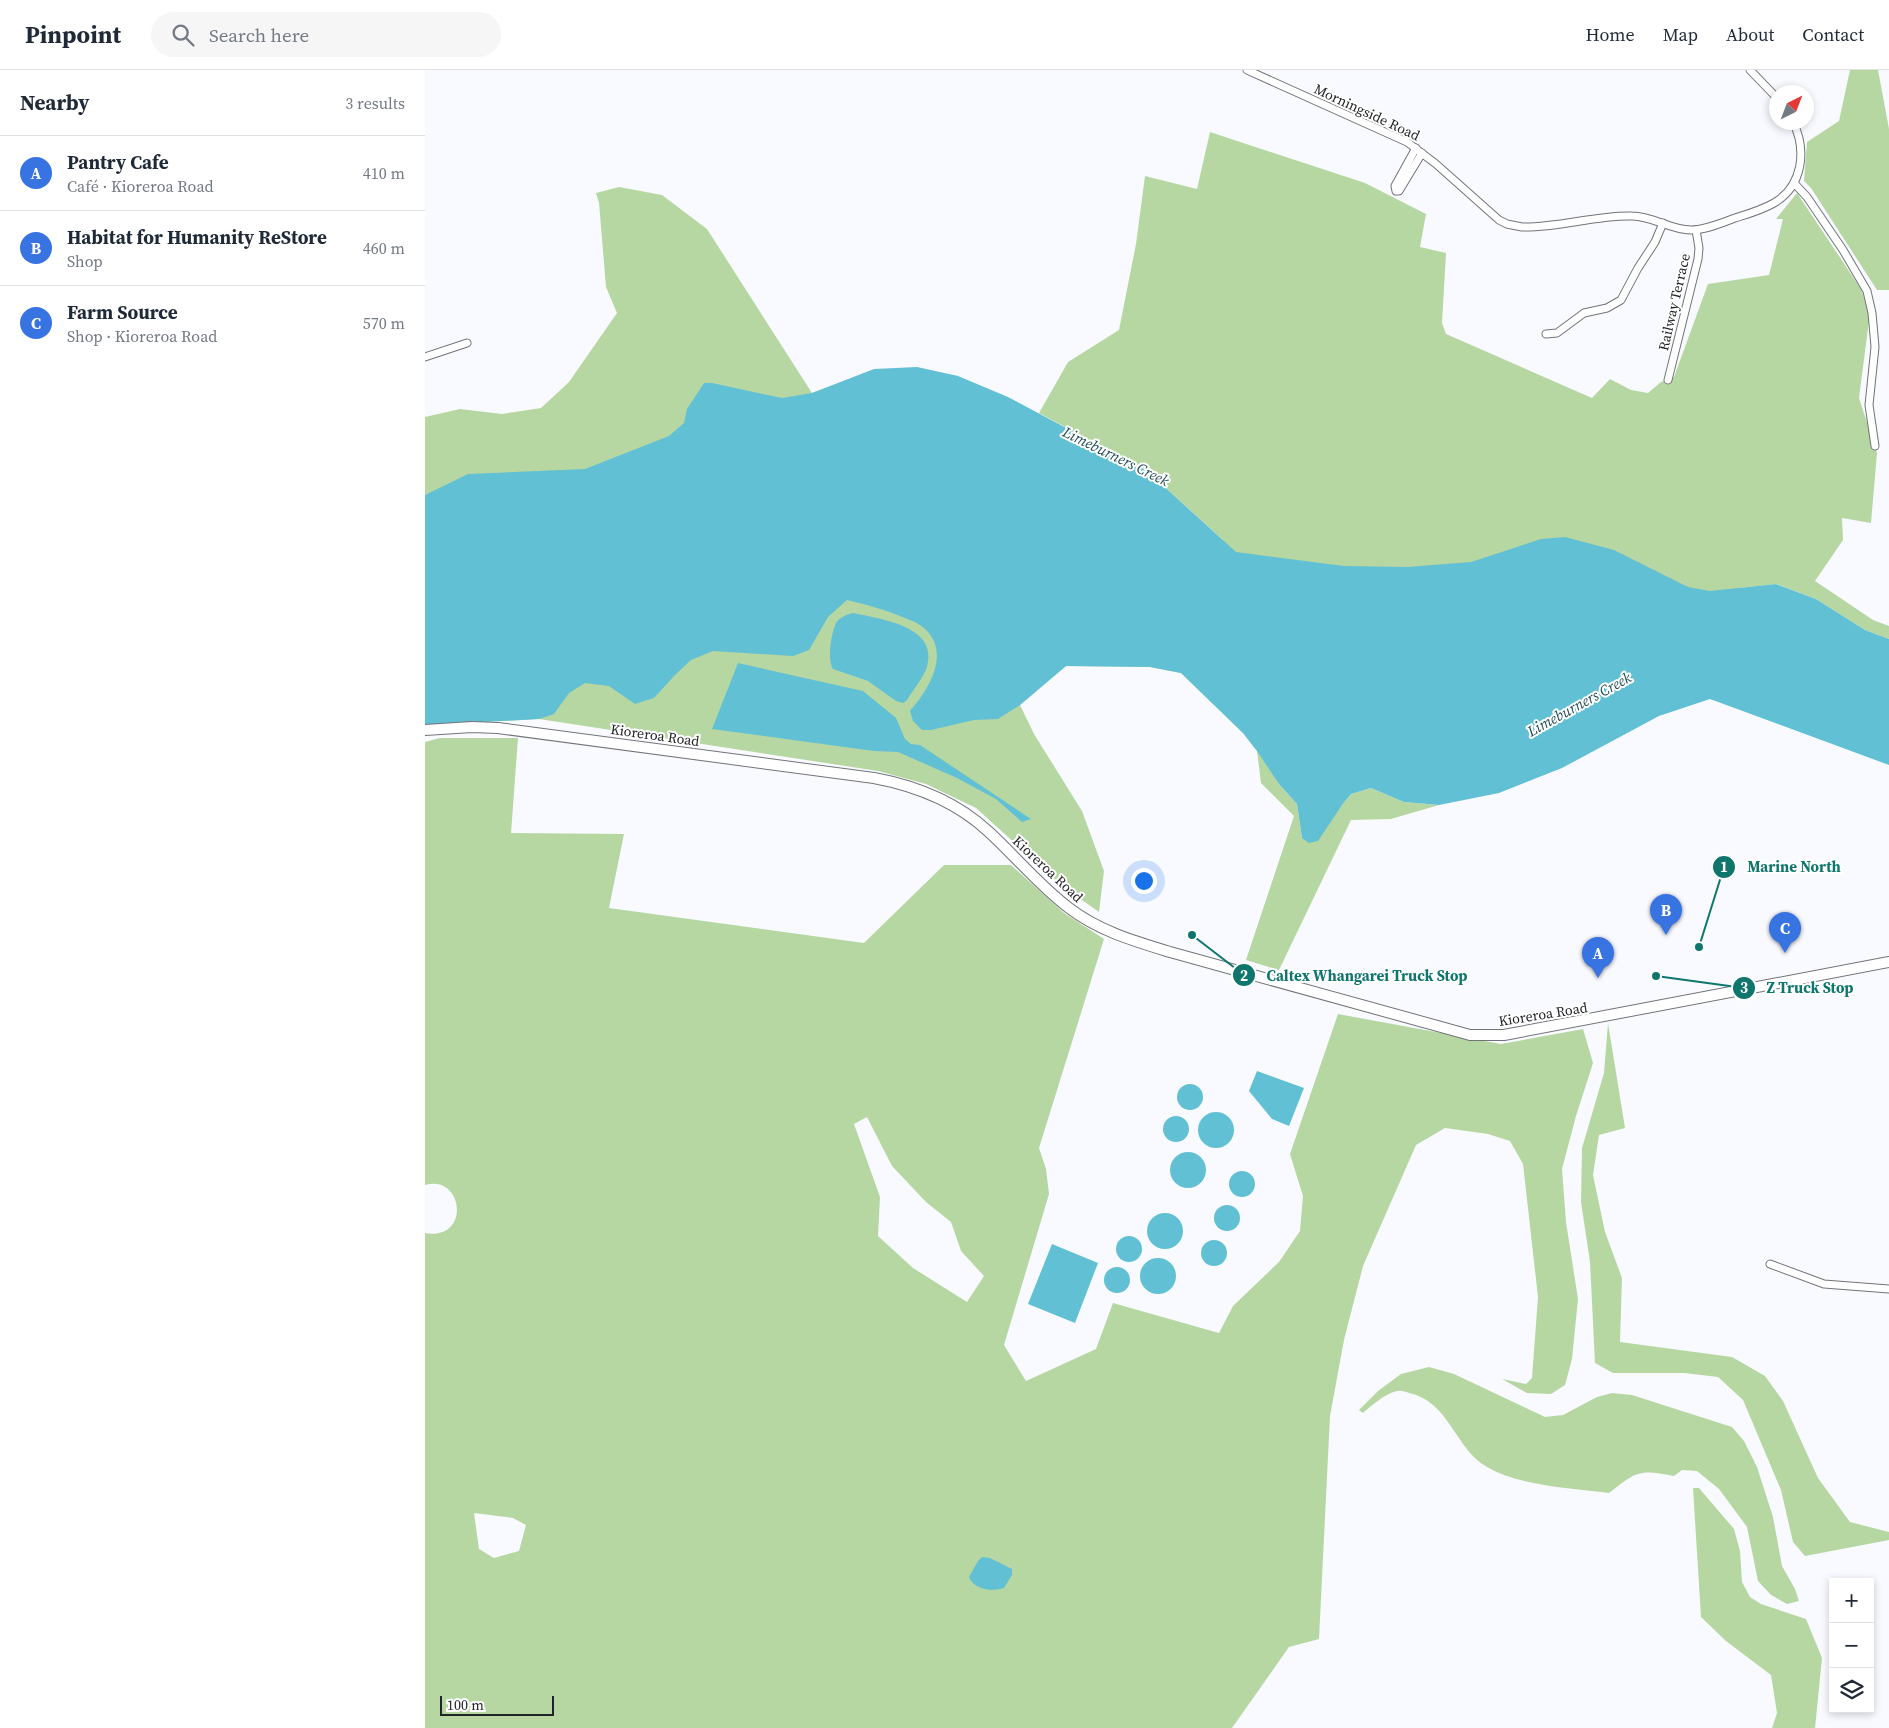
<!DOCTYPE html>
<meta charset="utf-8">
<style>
body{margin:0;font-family:"Source Serif 4",serif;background:#f6f6f7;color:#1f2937}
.controls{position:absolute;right:15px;bottom:15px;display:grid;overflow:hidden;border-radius:0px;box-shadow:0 2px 8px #0003}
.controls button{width:45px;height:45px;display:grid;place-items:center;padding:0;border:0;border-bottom:1px solid #e0e1e3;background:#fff;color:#1f2937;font:25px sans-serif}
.compass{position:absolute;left:1344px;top:15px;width:45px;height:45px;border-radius:50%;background:#fff;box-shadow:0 2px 8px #0003;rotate:42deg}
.scale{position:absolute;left:15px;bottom:12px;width:114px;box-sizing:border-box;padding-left:5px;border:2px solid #222325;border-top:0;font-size:14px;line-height:18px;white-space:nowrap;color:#222325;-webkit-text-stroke:4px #fff;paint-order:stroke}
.you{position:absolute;left:718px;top:810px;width:18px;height:18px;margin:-12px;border:4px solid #fff;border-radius:50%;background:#1a73e8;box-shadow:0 0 0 8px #1a73e833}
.badge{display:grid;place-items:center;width:32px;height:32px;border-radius:50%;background:#3873e2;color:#fff;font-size:16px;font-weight:700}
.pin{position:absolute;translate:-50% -41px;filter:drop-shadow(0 1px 2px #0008)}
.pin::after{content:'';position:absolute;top:26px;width:18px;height:15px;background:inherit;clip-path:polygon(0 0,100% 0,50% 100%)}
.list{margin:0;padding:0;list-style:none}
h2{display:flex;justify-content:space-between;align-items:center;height:65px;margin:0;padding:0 20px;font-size:21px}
h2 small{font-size:16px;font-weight:400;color:#747a83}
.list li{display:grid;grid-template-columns:32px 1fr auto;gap:15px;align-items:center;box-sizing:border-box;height:75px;padding:0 20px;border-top:1px solid #e0e1e3}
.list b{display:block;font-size:19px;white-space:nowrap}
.list p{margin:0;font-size:16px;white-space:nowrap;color:#747a83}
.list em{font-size:16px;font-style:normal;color:#747a83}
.icon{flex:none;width:28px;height:28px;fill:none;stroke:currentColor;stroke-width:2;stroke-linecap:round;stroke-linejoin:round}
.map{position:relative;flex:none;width:1464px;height:1658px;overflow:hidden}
header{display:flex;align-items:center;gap:30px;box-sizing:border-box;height:70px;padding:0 25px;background:#fff;border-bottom:1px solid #e0e1e3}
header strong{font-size:24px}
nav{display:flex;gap:28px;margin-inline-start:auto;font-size:18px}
.search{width:350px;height:45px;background:#f6f6f7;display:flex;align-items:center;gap:12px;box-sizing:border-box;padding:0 18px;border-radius:28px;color:#747a83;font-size:19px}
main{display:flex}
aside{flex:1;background:#fff}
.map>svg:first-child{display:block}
.green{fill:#b7d7a2;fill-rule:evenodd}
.water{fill:#61c0d4}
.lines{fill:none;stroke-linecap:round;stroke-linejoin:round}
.minor-casing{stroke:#727479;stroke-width:9}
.secondary-casing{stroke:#727479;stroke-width:12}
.minor{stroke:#fff;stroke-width:7}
.secondary{stroke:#fff;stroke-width:10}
.labels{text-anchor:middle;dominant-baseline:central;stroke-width:4;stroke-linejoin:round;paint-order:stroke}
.street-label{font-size:14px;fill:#222325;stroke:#fff}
.water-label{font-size:15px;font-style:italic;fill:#1e4952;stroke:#fff}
.leader{fill:none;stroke:#0f766e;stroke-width:2}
.callout-dot{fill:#0f766e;stroke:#fff;stroke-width:2}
.mark-label{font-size:15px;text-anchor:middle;font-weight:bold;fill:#fff}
.callout-label{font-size:15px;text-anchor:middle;font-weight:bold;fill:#0f766e;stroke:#fff;stroke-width:4;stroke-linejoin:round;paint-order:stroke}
</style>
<header>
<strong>Pinpoint</strong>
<div class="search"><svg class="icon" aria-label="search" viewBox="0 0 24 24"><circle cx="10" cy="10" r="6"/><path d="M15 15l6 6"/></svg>Search here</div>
<nav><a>Home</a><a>Map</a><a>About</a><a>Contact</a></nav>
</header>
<main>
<aside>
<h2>Nearby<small>3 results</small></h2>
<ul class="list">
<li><span class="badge">A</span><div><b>Pantry Cafe</b><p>Café · Kioreroa Road</p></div><em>410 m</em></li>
<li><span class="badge">B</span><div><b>Habitat for Humanity ReStore</b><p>Shop</p></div><em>460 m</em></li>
<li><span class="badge">C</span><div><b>Farm Source</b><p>Shop · Kioreroa Road</p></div><em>570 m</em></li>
</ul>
</aside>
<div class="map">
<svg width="1464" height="1658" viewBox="0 0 1464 1658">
<rect width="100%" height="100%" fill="#f8faff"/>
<!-- green -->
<g class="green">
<polygon points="1425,0 1453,0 1464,59 1464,220 1452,220 1386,118 1379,111 1382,72 1414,51"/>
<polygon points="785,62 940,113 1001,144 995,177 1021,183 1017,253 1021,264 1167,328 1185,309 1206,320 1223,323 1236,312 1249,307 1283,214 1344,205 1358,149 1351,149 1372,123 1436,219 1445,243 1434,328 1452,383 1446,453 1417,448 1418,470 1390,511 1448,550 1464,556 1464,569 1440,560 1391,529 1352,514 1314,518 1302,549 810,529 798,470 722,401 614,343 643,292 694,260 711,174 720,106 772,119"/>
<polygon points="194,117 237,125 282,159 387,323 409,315 0,565 0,347 35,339 77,344 116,338 144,312 192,243 181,217 174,133 171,123"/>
<polygon points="689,440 854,714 872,734 877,768 917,735 926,724 946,718 979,732 1014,735 966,749 926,750 854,900 821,890 869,746 836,713 832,681 818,663 756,603 725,597 641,596 595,635 609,664 657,741 679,801 674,842 637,816 551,738 501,714 453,701 114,649 0,655 0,604"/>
<path d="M15,668h78l-7,95 113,1 -15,74 255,35 80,-78h67l53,48 40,26 -65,209 7,21 3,25 -45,151 22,36 70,-32 17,-46 106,30 14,-27 46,-44 21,-31 3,-35 -13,-42 48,-140 163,30 82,-15 10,34 -17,53 -14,53 4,53 12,77 -6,60 -7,26 -14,9 -24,-1 -25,-14 24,5 6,-6 6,-81 -15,-133 -13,-23 -22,-7 -43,-6 -29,17 -53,121 -19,74 -14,76 -11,223 -30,8 -57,81h-807v-495c46,8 39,-59 0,-48v-443zM442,1047l25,49 34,36 25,20 10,29 23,25 -17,26 -54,-34 -35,-32 2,-39 -26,-73zM49,1443l39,5 13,7 -7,26 -25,7 -15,-9z"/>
<polygon points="1183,953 1200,1058 1174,1065 1168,1105 1180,1162 1197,1208 1195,1272 1307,1287 1340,1306 1358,1331 1393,1408 1425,1452 1464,1462 1464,1470 1380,1486 1368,1472 1356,1420 1318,1330 1293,1307 1259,1303 1188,1303 1170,1293 1165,1192 1156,1132 1157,1078 1179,1003"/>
<path d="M1004,1297l25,7 91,43 18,-2 34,-18 15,-4 20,2 100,32 12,14 13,26 16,50 9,49 13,23 4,12 -12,3 -16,-9 -13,-14 -11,-54 -28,-38 -22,-18 -15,-1 -8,6c-35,-7 -37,-5 -65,17 -37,-5 -90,-7 -122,-26 -33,-19 -37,-65 -78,-74 -3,-1 -8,-3 -11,-2 -11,1 -27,15 -35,22l-4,-3 19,-19 23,-17z"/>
<polygon points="1268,1418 1274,1418 1309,1459 1315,1481 1317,1512 1325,1527 1336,1534 1381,1549 1397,1588 1390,1658 1347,1658 1352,1643 1346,1605 1301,1571 1276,1547"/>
</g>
<!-- water -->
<g class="water">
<path d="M492,297l41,9 50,21 139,74 89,81 108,14 63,1 64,-5 70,-23 24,-2 49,13 74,37 22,4 66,-7 40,15 49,31 24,9v126l-179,-66 -51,17 -97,52 -63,25 -60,12 -35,-3 -33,-14 -20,6 -9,11 -24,36 -9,2 -7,-5 -5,-34 -18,-20 -22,-33 -14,-18 -62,-60 -31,-6 -84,-1 -46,39 -22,14 -24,1 -43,10h-9l-9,-9 -3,-10c21,-24 43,-63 10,-86 -4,-3 -10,-5 -15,-7 -19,-8 -37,-13 -58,-18l-19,17 -19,33 -16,6 -80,-5 -22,9 -16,15 -21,23 -19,6 -26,-18 -24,-3 -16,10 -15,21 -15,5 -114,6v-230l43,-21 117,-5 84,-33 15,-13 3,-14 17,-26h8l70,15 30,-5 62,-24z"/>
<path d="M428,543c28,6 86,13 74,54 -4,11 -14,23 -20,33l-4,3 -7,-2 -28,-20 -35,-12c-6,-10 -2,-35 3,-46 4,-6 10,-8 17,-10z"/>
<polygon points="313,593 438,621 471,648 480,669 486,674 495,675 606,749 597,752 571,729 532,708 473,682 449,681 287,659"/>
<polygon points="832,1001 879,1018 864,1056 847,1049 824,1021"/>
<circle cx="765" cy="1027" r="13"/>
<circle cx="791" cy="1060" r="18"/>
<circle cx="751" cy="1059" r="13"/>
<circle cx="763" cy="1100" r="18"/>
<circle cx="817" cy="1114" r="13"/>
<circle cx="802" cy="1148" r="13"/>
<circle cx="740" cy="1161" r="18"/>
<circle cx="704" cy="1179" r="13"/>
<circle cx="789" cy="1183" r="13"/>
<polygon points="627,1174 673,1193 650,1253 603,1234"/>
<circle cx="733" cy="1206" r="18"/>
<circle cx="692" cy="1210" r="13"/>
<path d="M557,1487l8,1 22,11v6l-8,13c-12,4 -30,2 -35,-11l9,-16z"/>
</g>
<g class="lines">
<defs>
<g id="minor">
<path d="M822,0l160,72 29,22 63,56 8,4 15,3c37,1 73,-12 110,-11 21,0 38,14 59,14 15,0 30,-7 44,-12 13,-4 27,-8 39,-15 29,-17 33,-53 19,-81"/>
<polyline points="1325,0 1352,28"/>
<polyline points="991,78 970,116 971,121 974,121 997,83"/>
<polyline points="1369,113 1382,127 1418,180 1442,221 1447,243 1450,277 1444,335 1450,376"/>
<polyline points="1121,264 1132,263 1159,243 1182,238 1196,230 1213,198 1230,172 1238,153"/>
<polyline points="0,287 42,273"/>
<polyline points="1243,310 1273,189 1274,178 1271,160"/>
<polyline points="1345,1194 1399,1214 1464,1219"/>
</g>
<path id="secondary" d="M0,660l47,-3 26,1 376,50c43,8 83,24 115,54 27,25 51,54 80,76 30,23 65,33 101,44l300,83h34l385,-73"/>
</defs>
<!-- minor casing -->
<use href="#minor" class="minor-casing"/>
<!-- secondary casing -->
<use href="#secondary" class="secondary-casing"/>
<!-- minor -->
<use href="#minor" class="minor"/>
<!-- secondary -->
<use href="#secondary" class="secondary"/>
</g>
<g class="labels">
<!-- street labels -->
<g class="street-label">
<text transform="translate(942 42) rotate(25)">Morningside Road</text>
<text transform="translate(1249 232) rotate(-77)">Railway Terrace</text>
<text transform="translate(230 665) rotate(8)">Kioreroa Road</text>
<text transform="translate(623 799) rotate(43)">Kioreroa Road</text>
<text transform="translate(1118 944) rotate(-9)">Kioreroa Road</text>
</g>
<!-- water labels -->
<g class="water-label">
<text transform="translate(691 386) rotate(26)">Limeburners Creek</text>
<text transform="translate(1154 634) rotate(-29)">Limeburners Creek</text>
</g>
</g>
<!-- callouts -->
<path class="leader" d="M1274 877L1299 797M767 865L819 905M1231 906L1319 918"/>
<g class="callout-dot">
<circle cx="1274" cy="877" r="5"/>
<circle cx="767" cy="865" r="5"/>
<circle cx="1231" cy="906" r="5"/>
<circle cx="1299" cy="797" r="12"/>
<circle cx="819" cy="905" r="12"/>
<circle cx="1319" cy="918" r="12"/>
</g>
<g class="mark-label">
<text x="1299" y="802">1</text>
<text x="819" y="911">2</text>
<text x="1319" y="923">3</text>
</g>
<g class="callout-label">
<text x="1369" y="802">Marine North</text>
<text x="942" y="911">Caltex Whangarei Truck Stop</text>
<text x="1385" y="923">Z Truck Stop</text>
</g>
</svg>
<div class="controls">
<button>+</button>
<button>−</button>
<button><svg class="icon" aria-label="layers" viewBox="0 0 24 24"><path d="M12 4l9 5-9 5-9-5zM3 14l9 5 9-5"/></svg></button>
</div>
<svg class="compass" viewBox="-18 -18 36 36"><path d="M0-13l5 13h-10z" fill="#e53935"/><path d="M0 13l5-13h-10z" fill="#747a83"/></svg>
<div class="scale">100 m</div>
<div class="you"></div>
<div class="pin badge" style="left:1173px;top:908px">A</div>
<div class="pin badge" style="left:1241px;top:865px">B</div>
<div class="pin badge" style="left:1360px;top:883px">C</div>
</div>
</main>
